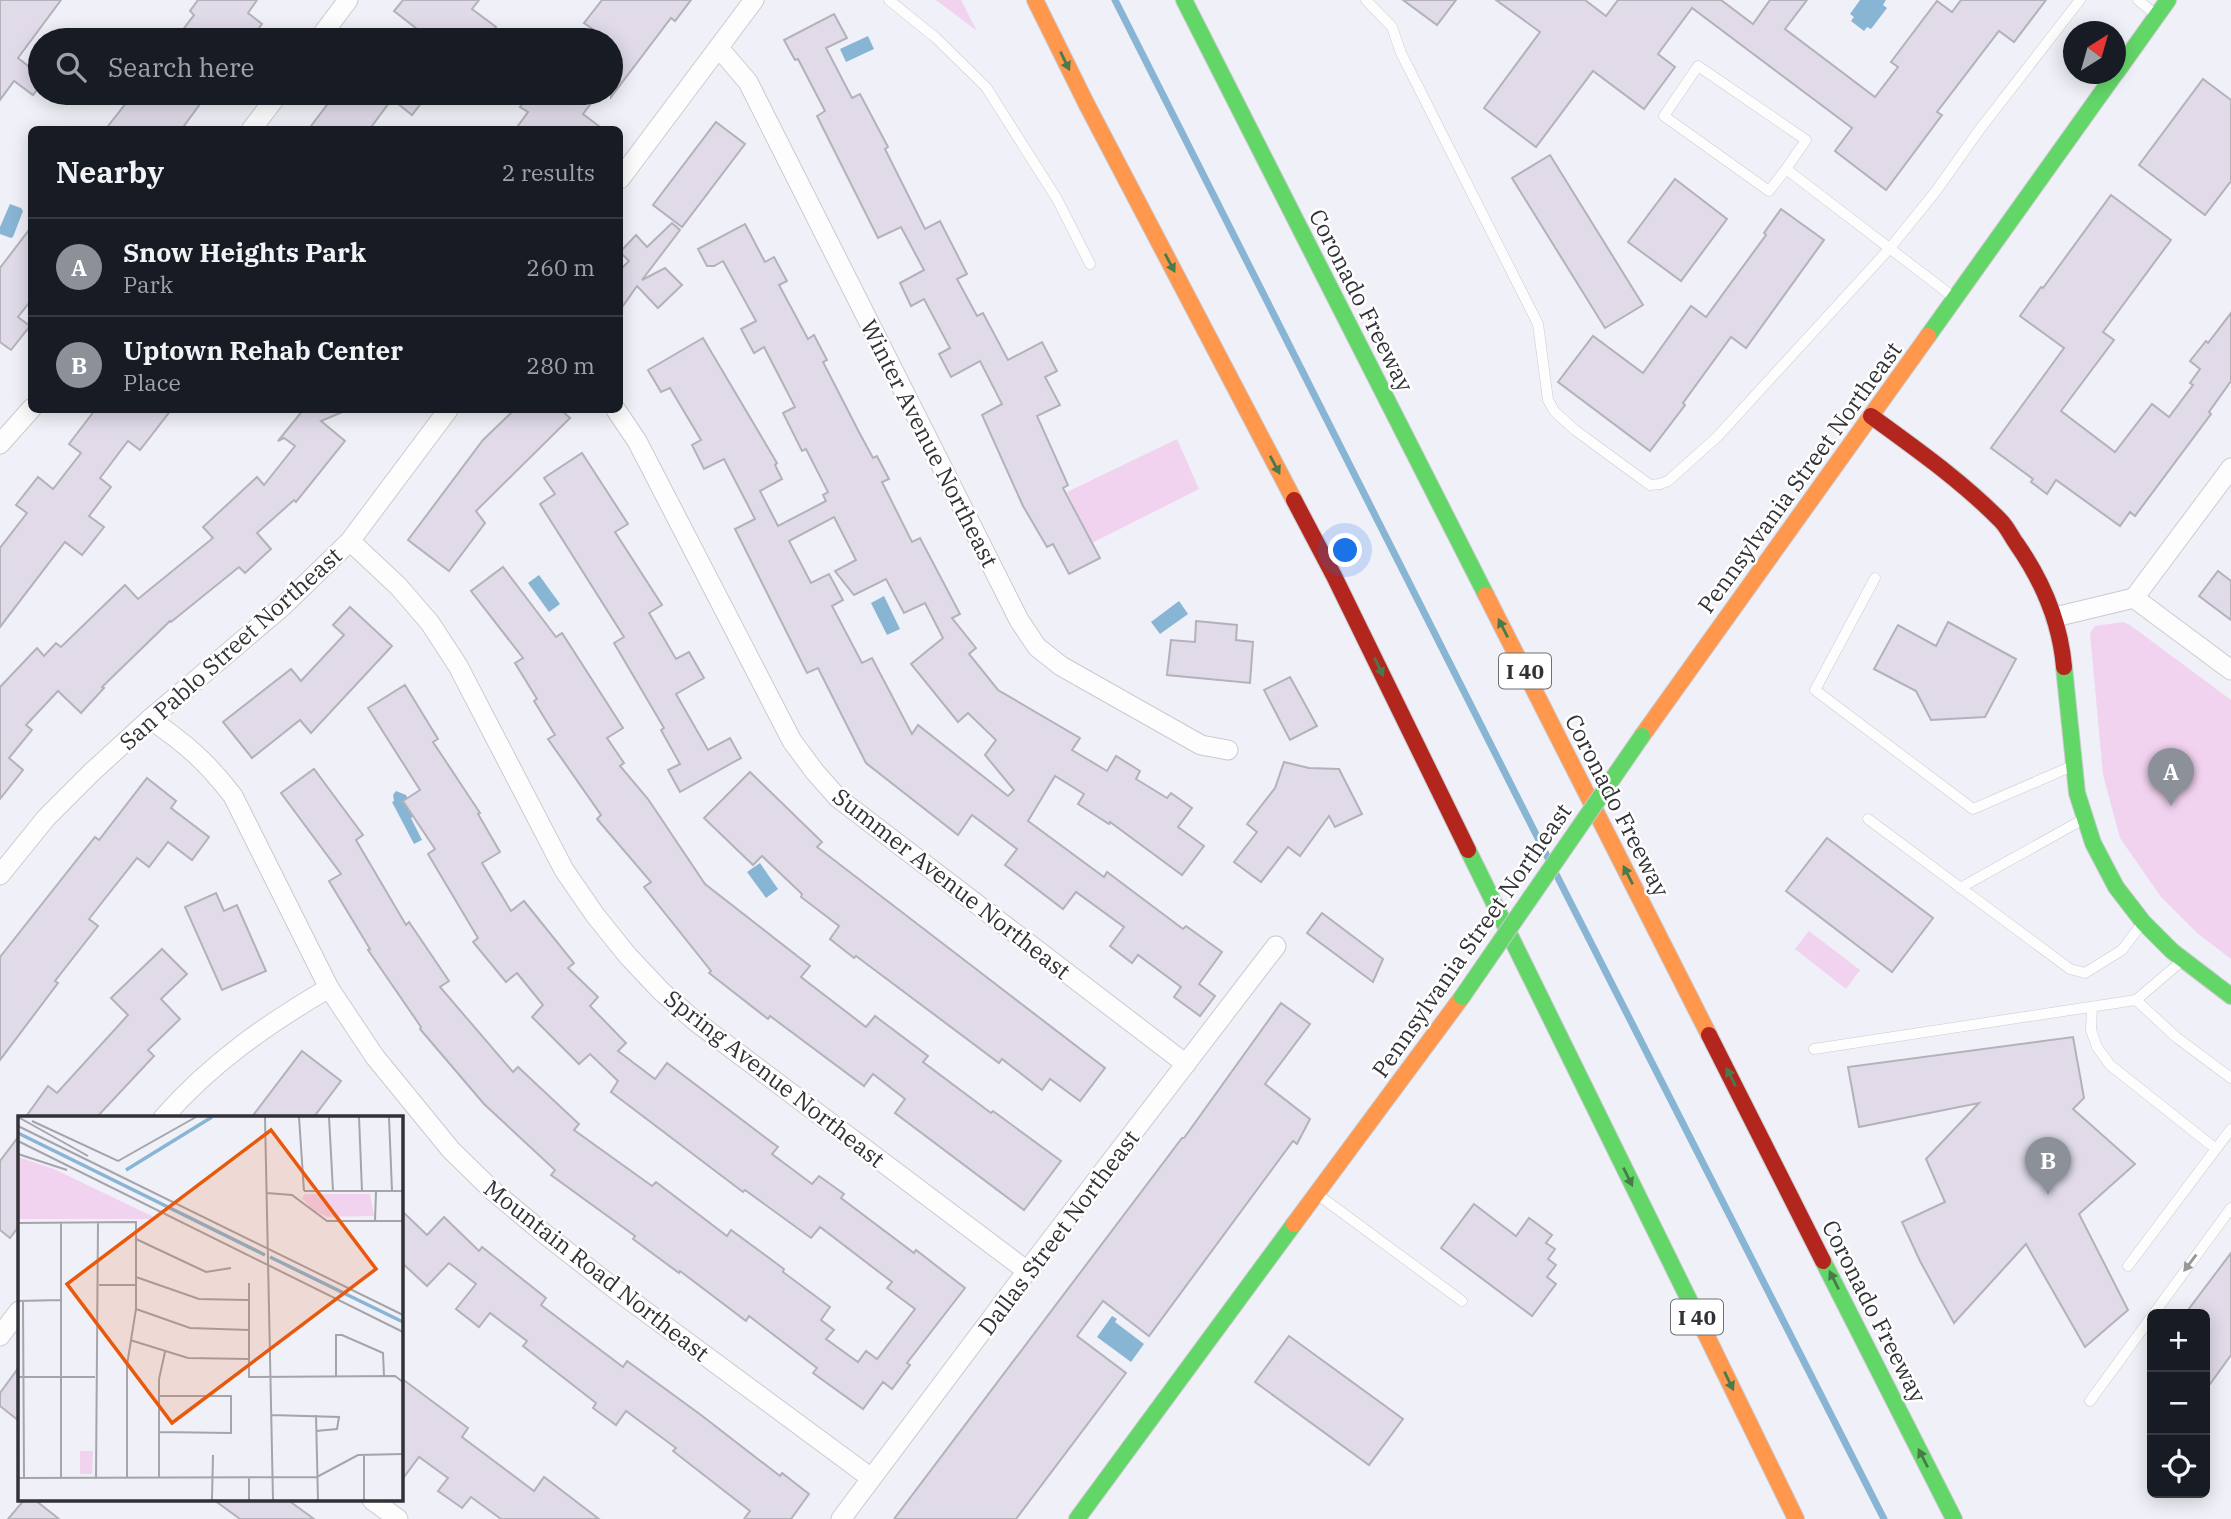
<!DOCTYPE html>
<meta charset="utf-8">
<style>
body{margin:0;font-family:"IBM Plex Serif",serif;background:#20242c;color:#f1f3f6}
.controls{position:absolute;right:21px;bottom:21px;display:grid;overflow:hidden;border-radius:10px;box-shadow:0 4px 18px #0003}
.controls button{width:63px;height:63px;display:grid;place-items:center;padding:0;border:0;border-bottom:2px solid #363941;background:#171b24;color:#f1f3f6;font:35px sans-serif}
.compass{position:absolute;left:2063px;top:21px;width:63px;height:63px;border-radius:50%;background:#171b24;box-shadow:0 4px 18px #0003;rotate:37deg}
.you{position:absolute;left:1346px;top:551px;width:24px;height:24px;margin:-18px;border:5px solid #fff;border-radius:50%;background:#1a73e8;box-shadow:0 0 0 10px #1a73e833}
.badge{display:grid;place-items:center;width:46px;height:46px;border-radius:50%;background:#8c9099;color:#fff;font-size:23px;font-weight:700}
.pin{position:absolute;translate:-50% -58px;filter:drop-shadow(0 2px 4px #0008)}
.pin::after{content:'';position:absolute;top:37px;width:24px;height:21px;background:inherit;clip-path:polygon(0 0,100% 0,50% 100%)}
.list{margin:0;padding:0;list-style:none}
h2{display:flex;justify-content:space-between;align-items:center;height:91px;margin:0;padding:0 28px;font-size:30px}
h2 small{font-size:23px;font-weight:400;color:#9ea1a6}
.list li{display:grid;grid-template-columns:46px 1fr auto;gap:21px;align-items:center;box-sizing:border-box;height:98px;padding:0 28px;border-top:2px solid #363941}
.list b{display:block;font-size:26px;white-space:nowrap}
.list p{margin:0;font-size:23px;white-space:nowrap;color:#9ea1a6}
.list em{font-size:23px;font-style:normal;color:#9ea1a6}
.icon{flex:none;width:38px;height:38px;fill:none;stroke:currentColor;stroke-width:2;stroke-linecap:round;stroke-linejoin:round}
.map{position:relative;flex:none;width:2231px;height:1519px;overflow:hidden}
.search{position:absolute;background:#171b24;box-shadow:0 4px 18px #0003;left:28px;top:28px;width:595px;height:77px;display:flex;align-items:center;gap:18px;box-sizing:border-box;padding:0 24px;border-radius:38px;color:#9ea1a6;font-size:26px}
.panel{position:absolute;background:#171b24;box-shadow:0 4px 18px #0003;left:28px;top:126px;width:595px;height:287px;border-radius:10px}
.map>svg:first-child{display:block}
.green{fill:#f1d3f0}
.water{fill:#88b5d4}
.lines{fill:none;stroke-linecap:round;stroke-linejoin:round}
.stream{stroke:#88b5d4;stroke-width:7}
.building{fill:#e0dae9;stroke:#b4b2b9;stroke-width:2;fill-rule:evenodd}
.lane-casing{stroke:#cacad0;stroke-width:11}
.street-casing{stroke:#cacad0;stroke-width:21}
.fast-casing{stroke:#cacad0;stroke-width:18}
.slow-casing{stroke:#cacad0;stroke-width:18}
.jam-casing{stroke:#cacad0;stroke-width:18}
.lane{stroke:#fdfdfe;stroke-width:10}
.street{stroke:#fdfdfe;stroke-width:19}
.fast{stroke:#63d668;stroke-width:16}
.slow{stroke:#ff974d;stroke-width:16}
.jam{stroke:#b3261e;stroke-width:16}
.fast-bridge-casing{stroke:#cacad0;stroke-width:18;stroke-linecap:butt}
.fast-bridge{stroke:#63d668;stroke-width:16}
.oneway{fill:#487b4c}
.oneway2{fill:#97979a}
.labels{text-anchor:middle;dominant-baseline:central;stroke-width:5;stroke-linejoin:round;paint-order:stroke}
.shield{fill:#fff;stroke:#6f6f72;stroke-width:2}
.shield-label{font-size:21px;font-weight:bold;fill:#313136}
.street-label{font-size:23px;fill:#313136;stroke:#fff}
.inset-river{fill:none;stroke:#88b5d4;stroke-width:3.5}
.inset-road{fill:none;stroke:#a4a4aa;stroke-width:2}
.view{fill:#e8590c;fill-opacity:0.15;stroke:#e8590c;stroke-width:3.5}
.inset-edge{fill:none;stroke:#313136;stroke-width:3.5}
</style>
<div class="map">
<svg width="2231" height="1519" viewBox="0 0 2231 1519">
<rect width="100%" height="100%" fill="#f0f0f8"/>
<!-- green -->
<g class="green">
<polygon points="936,0 961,0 977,31"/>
<polygon points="1177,439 1199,489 1092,543 1067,492"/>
<polygon points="2123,622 2130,625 2231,700 2231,959 2197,933 2161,897 2120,838 2103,775 2090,633 2095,626"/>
<polygon points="1809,931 1860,970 1846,989 1795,949"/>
</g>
<!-- water -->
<g class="water">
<polygon points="1860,0 1886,0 1883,5 1887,8 1871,29 1867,27 1864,31 1851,21 1854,17 1850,14"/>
<polygon points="868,36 874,49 846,62 840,49"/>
<polygon points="10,204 21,208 23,211 13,237 11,238 0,234 0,227"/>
<polygon points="539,575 560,604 549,612 528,583"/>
<polygon points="884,596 900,629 887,635 871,603"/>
<polygon points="1179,601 1188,614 1160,634 1151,622"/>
<polygon points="396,791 406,795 416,814 411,818 422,840 414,844 392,802 394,801 393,795"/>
<polygon points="760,863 778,889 766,898 747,872"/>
<polygon points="1112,1316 1117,1319 1115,1322 1144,1344 1131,1362 1097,1337"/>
</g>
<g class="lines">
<!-- stream -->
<g class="stream">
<polyline points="1115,0 1549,860"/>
<polyline points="1556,874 1884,1519"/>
</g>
</g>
<!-- building -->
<g class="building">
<polygon points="0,0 61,0 18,58 40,75 40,86 33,95 14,81 0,100"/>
<polygon points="198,0 257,0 248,13 262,24 250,40 175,40 194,15 190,11"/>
<polygon points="403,0 479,0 472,9 496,27 486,40 408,40 417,29 394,11"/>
<polygon points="602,0 691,0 675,21 671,18 611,97 611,40 592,40 598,33 584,23"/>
<polygon points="1403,0 1456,0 1437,25"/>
<polygon points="1496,0 1585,0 1606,16 1618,0 1721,0 1753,24 1770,0 1807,0 1785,29 1875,97 1898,67 1891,62 1937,1 1952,12 1961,0 2046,0 2014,42 1999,31 1937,112 1942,115 1886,190 1835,151 1852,128 1692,8 1658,54 1675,67 1644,109 1593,71 1536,147 1484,108 1540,32"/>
<polygon points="834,14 847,38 826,48 852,98 860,94 888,147 885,149 925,229 940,221 967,274 957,279 977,316 983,313 1008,360 1042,342 1057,371 1045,377 1060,405 1037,416 1068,485 1063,488 1100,558 1069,574 1053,544 1047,547 1023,506 982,415 1002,404 980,361 951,377 939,354 950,348 924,299 911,306 900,283 924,270 901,227 878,238 817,116 825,111 798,59 795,60 784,40"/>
<polygon points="2203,79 2231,100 2231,181 2205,215 2139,165"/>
<polygon points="134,93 208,93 181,130 105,130"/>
<polygon points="336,93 429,93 412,115 392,99 369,130 308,130"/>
<polygon points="531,93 599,93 583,114 604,130 515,130 528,112 520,107"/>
<polygon points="716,122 745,144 682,227 653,205"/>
<polygon points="1550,155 1643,305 1605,328 1512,178"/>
<polygon points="1675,179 1727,219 1681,281 1628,242"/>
<polygon points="2111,195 2171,240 2103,332 2114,340 2061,411 2115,452 2152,404 2169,417 2193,385 2190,383 2200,369 2190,361 2206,341 2208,343 2231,313 2231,381 2209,412 2211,414 2135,516 2130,512 2120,526 2056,480 2047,494 2031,482 2033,479 1991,448 2064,348 2020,316 2041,287 2043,288"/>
<polygon points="1781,209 1824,240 1746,348 1731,337 1683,403 1685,405 1650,451 1558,382 1593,336 1643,373 1691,306 1706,317 1766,235 1764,233"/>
<polygon points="672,223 680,230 642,280 665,268 682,285 658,308 637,286 620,310 620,270 629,261 620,252 636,235 647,247"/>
<path d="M745,224l20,38 9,-5 13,24 -8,4 29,54 6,-4 13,25 -4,2 37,72 13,24 4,-2 12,23 -7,3 30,60 8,-4 40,76 -8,4 24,30 -7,6 29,36 82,48 -8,12 35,21 9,-15 24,15 -4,8 31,19 4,-5 21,15 -14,19 26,19 -22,29 -72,-53 -1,2 -31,-20 6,-10 -29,-18 -27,45 76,56 3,-5 76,57 3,-3 36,26 -23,32 16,12 -15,20 -26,-19 7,-10 -43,-32 -6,8 -22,-17 14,-19 -48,-35 -13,17 -58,-44 12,-16 -45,-34 -14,20 -92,-72 -48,-95 -11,5 -72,-144 20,-10 -31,-60 -20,10 -12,-24 9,-5 -31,-52 -9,4 -13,-22 55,-32 74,125 -2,2 7,14 -22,12 18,35 48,-25 -3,-6 5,-3 -22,-43 -4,2 -19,-38 12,-6 -31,-60 -10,6 -13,-24 15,-8 -33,-60 -9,5h-7l-9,-17zM834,517l22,43 -21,11 19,24 32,-16 18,34 21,-10 18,35 -32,26 47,58 10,-9 28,27 -11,15 29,35 -6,6 -90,-71 -6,9 -40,-76 -10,5 -30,-57 11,-6 -14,-26 -18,9 -22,-42z"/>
<polygon points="32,226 32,299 18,317 30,326 11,350 0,342 0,268"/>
<polygon points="95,410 171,410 140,450 128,441 100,478 111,487 89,516 104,527 82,555 65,542 0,627 0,548 27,513 16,505 38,477 53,489 81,453 69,444"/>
<polygon points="303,410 347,410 321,421 345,441 296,502 294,500 257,533 271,549 245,573 239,567 171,622 170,621 102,687 104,688 81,713 58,691 26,725 32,730 9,758 23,770 0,799 0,687 37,648 44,656 56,643 61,647 125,585 138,599 213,538 203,527 257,477 264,485 295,446 284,438 278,441"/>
<polygon points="514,410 561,410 570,418 476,511 485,523 449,571 408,540 483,440"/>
<polygon points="582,453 628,524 615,532 662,605 649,613 676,659 689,652 704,678 676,694 708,750 730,738 741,758 680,792 668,770 680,764 661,730 664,728 614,643 624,637 540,504 555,494 544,478"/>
<polygon points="503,567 556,637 562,633 623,728 607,738 624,763 620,766 648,799 705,884 810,966 801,977 866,1027 875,1016 928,1056 923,1062 991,1113 993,1111 1061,1161 1024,1210 895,1113 905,1099 873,1074 864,1086 770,1016 768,1019 709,973 711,971 644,887 651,882 597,819 601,815 548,739 555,735 534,701 537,699 515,663 523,658 471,591"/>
<polygon points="2218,571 2231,581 2231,620 2199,596"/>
<polygon points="350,607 392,646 311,733 300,720 252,758 223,722 291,669 301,681 344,635 333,625"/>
<polygon points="1196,621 1237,625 1236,640 1253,642 1250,683 1167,675 1171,640 1195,642"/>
<polygon points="1948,622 2016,659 1985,717 1931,720 1916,691 1874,669 1898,625 1936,646"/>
<polygon points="1290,677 1317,726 1290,740 1264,690"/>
<polygon points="405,685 438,739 433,742 480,813 478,814 500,852 482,863 511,911 524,901 574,963 568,968 598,997 590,1006 626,1043 618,1051 655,1079 667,1063 778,1147 772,1154 812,1184 819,1176 844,1194 841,1198 914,1253 916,1250 965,1288 907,1363 910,1365 892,1389 883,1382 863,1409 813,1373 817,1368 749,1316 746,1321 680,1271 679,1273 633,1239 635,1236 551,1175 555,1170 484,1104 420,1029 421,1027 368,950 370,949 329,881 341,874 281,793 314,769 363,835 356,840 406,925 409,922 449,981 440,987 513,1072 518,1067 579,1124 574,1130 652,1186 656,1182 727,1236 731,1230 784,1269 783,1272 830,1307 821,1320 834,1330 826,1339 858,1362 866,1351 877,1359 915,1309 887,1288 892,1282 820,1227 811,1238 745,1190 743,1192 611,1092 618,1081 590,1054 579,1064 532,1017 543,1005 517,973 506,982 473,942 478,938 428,854 435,849 403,801 420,790 368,708"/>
<polygon points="1284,762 1309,768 1339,769 1362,814 1335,827 1329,816 1300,856 1288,847 1261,882 1234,862 1257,832 1247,824 1275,788"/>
<polygon points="750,772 822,842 817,847 1105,1068 1080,1101 1050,1079 1042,1090 1002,1059 999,1063 856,956 854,958 830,939 839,926 801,897 802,894 762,856 753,865 704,818"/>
<polygon points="147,778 176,801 171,808 209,837 192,860 168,842 149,867 137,858 89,919 98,926 55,981 58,983 0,1060 0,957 95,837 99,840"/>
<polygon points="1827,838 1933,918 1892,972 1786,891"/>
<polygon points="216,893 224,911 237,905 266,971 222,990 185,907"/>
<polygon points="1322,913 1383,959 1373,982 1307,933"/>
<polygon points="162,949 187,974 161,999 180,1019 148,1050 154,1056 96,1118 25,1118 48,1086 57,1093 128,1015 111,998"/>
<polygon points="1281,1003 1310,1024 1265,1084 1310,1119 1297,1144 1293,1141 1149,1336 1103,1301 1077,1336 1126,1373 1016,1519 894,1519 1182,1138 1184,1138"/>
<polygon points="2073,1037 2084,1098 2073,1109 2135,1164 2079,1214 2128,1310 2085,1347 2026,1244 1954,1323 1920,1261 1902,1222 1945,1202 1926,1159 1979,1103 1859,1127 1848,1067"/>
<polygon points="302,1051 341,1081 313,1118 251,1118"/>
<polygon points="19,1136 19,1226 10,1238 0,1230 0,1161"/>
<polygon points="1474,1204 1516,1236 1529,1218 1552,1235 1546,1243 1555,1249 1548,1259 1556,1265 1547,1277 1556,1284 1532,1316 1441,1248"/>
<polygon points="401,1210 427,1235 444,1217 479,1251 482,1247 546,1298 541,1305 623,1367 627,1361 701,1415 780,1476 782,1473 809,1494 791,1519 744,1519 750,1511 673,1451 676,1448 626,1411 616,1425 593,1408 596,1403 523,1346 527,1341 490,1313 479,1327 456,1309 476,1284 449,1263 427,1286 401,1262"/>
<polygon points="2231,1253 2231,1355 2205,1391 2205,1314 2185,1314"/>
<polygon points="1289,1336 1403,1419 1369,1465 1255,1382"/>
<polygon points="19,1367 19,1421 0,1406 0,1393"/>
<polygon points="401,1378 468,1428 462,1437 534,1491 544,1477 599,1519 501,1519 471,1497 462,1508 438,1491 448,1478 419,1457 401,1481"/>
<polygon points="24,1500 35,1500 59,1519 8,1519"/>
<polygon points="214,1500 288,1500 314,1519 240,1519"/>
</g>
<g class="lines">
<defs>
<g id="lane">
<polyline points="889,0 936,38 986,87 1057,199 1090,264"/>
<polyline points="1366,0 1392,27 1401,53 1538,324 1548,400 1555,412 1575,430 1650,485 1660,484 1668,481 1717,437 1890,248 1936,191 1980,129 2080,0"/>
<polyline points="2138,0 2156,15"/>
<polyline points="1786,169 1806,140 1698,66 1664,116 1769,191 1786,169 1952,296"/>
<polyline points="1875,578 1815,690 1973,809 2070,767"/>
<polyline points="1868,819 2070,969 2085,973 2122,950 2141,925"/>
<polyline points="1960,888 2082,820"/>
<polyline points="2136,1000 2176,1037 2231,1078"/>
<polyline points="2092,1007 2091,1030 2097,1047 2110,1065 2216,1149"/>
<polyline points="1814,1049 2136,1000 2183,960"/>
<polyline points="1317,1194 1462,1301"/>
<polyline points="2128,1266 2231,1129"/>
<polyline points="2090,1401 2231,1208"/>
</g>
<g id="street">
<polyline points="318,40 348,0"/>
<polyline points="719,48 748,82 1019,620 1037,647 1061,666 1201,745 1228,750"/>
<polyline points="251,130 279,93"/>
<polyline points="620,179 754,0"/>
<polyline points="616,410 637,441 792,741 815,772 838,798 1186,1064"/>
<polyline points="0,444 32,408"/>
<polyline points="350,541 398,586 430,623 458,666 564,870 595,915 628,956 661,991 695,1021 1027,1271"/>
<polyline points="2134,598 2231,468"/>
<polyline points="2055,617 2134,598 2231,670"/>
<path d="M150,719c36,25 56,42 83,77l96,192 46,69 76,93 42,41 48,40 74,58 256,189"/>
<polyline points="0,875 46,818 92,772 150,719 283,606 350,541 448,410"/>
<path d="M163,1118c47,-54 104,-94 166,-130"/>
<polyline points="0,1336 19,1311"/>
<polyline points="372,1500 398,1519"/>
<polyline points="841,1519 1027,1271 1276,946"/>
</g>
<g id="fast">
<polyline points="1184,0 1486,595"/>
<polyline points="2116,73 2168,0"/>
<polyline points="1928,336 2115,74"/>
<polyline points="2064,667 2077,793 2093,843 2116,887 2143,922 2172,951 2231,996"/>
<polyline points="1468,850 1697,1316"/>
<polyline points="1823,1261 1954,1519"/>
<polyline points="1077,1519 1294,1224"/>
</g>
<g id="slow">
<polyline points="1035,0 1087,105 1294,500"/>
<polyline points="1486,595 1709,1035"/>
<polyline points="1642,736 1928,336"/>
<polyline points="1294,1224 1462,997"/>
<polyline points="1697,1316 1796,1519"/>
</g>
<g id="jam">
<path d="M1871,416c45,33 91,65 130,105 6,6 10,15 15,22 26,37 44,79 48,124"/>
<polyline points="1294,500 1334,576 1468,850"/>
<polyline points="1709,1035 1823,1261"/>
</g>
</defs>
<!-- lane casing -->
<use href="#lane" class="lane-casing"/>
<!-- street casing -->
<use href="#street" class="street-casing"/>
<!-- fast casing -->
<use href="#fast" class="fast-casing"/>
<!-- slow casing -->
<use href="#slow" class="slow-casing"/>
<!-- jam casing -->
<use href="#jam" class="jam-casing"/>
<!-- lane -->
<use href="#lane" class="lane"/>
<!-- street -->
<use href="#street" class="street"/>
<!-- fast -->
<use href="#fast" class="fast"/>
<!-- slow -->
<use href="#slow" class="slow"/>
<!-- jam -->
<use href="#jam" class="jam"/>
<defs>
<polyline id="fast-bridge" points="1462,997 1642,736"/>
</defs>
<!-- fast-bridge casing -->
<use href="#fast-bridge" class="fast-bridge-casing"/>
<!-- fast-bridge -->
<use href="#fast-bridge" class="fast-bridge"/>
</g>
<!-- one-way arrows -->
<defs><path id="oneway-solid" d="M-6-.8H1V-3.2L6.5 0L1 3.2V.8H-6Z" transform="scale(1.75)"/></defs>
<g class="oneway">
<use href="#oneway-solid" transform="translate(1065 61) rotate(64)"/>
<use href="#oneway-solid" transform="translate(1170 263) rotate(62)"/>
<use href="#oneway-solid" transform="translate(1275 465) rotate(62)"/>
<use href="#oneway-solid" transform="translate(1503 628) rotate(-117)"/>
<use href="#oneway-solid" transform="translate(1379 667) rotate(64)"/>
<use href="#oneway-solid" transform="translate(1628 875) rotate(-117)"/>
<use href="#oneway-solid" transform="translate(1731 1077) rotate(-117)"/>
<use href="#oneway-solid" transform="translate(1628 1177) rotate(64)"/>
<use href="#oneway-solid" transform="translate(1834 1280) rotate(-117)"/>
<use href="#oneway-solid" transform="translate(1729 1381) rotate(64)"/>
<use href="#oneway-solid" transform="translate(1923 1458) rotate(-117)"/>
</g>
<use class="oneway2" href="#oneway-solid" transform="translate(2190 1263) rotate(127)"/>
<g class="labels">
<!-- shield labels -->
<g class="shield">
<rect x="1499" y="653.5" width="52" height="35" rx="5"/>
<rect x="1671" y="1299.5" width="52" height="35" rx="5"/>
</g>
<g class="shield-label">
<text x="1525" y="671">I 40</text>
<text x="1697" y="1317">I 40</text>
</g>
<!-- street labels -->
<g class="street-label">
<text transform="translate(1362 300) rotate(63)">Coronado Freeway</text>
<text transform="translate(930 443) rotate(63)">Winter Avenue Northeast</text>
<text transform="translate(1799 477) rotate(-54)">Pennsylvania Street Northeast</text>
<text transform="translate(230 648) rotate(-42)">San Pablo Street Northeast</text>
<text transform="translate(1618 805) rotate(63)">Coronado Freeway</text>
<text transform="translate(952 883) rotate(38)">Summer Avenue Northeast</text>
<text transform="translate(1471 940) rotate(-55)">Pennsylvania Street Northeast</text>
<text transform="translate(775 1078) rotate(38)">Spring Avenue Northeast</text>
<text transform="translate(1058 1232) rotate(-53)">Dallas Street Northeast</text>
<text transform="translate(597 1270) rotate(38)">Mountain Road Northeast</text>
<text transform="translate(1875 1311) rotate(63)">Coronado Freeway</text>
</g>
</g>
<!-- overview -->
<g transform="translate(18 1116)">
<rect width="385" height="385" fill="#f0f0f8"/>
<path d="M0,41l36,12 104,50h-140zM287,78h65l4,22 -47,1 -14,-7 -11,-12zM62,335h13l-1,23h-12z" fill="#f1d3f0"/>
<path class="inset-river" d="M0,17l247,122M108,54l86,-53M252,141l133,65"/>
<path class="inset-road" d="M0,1l70,39M247,1l8,383M281,1l5,74M311,1l4,74M341,1l3,74M371,1l3,74M14,5l86,40 78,-44M0,10l385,189M0,25l385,191M0,38l49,16M286,75h99M249,77l25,2 35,26h76M357,105l1,-29M0,107l118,-1v87l-9,56v112M43,107v254M118,123l70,33 25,-4M118,161l63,22 49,1M231,167v94l146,-1 8,6M81,169h36M0,185l43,-1M5,185l1,176M118,193l54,19 59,2M112,224l58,18 61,1M318,260v-41h6l41,18 1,23M0,261h77M141,280h72v37l-72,-1M253,299l68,2 -2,12 -21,2M298,299l2,85M346,338v46M78,361l2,-255M141,361v-98l6,-27M0,362l299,-1 41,-22 45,-1M231,362v22M194,384l1,-45"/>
<path class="view" d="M253,14l105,139 -204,154 -105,-139z"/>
<rect width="385" height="385" class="inset-edge"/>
</g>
</svg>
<div class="controls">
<button>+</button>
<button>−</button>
<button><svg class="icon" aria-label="locate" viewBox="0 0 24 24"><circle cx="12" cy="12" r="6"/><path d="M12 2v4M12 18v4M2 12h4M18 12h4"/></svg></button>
</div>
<svg class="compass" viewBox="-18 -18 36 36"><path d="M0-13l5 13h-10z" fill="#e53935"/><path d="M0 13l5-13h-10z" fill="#9ea1a6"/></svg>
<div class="you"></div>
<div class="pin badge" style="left:2171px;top:806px">A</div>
<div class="pin badge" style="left:2048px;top:1195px">B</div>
<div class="search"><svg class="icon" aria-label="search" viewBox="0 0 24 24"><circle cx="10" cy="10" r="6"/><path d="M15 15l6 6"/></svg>Search here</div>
<section class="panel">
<h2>Nearby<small>2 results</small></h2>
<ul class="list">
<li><span class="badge">A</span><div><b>Snow Heights Park</b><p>Park</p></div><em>260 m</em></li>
<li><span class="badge">B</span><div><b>Uptown Rehab Center</b><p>Place</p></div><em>280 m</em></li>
</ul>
</section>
</div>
